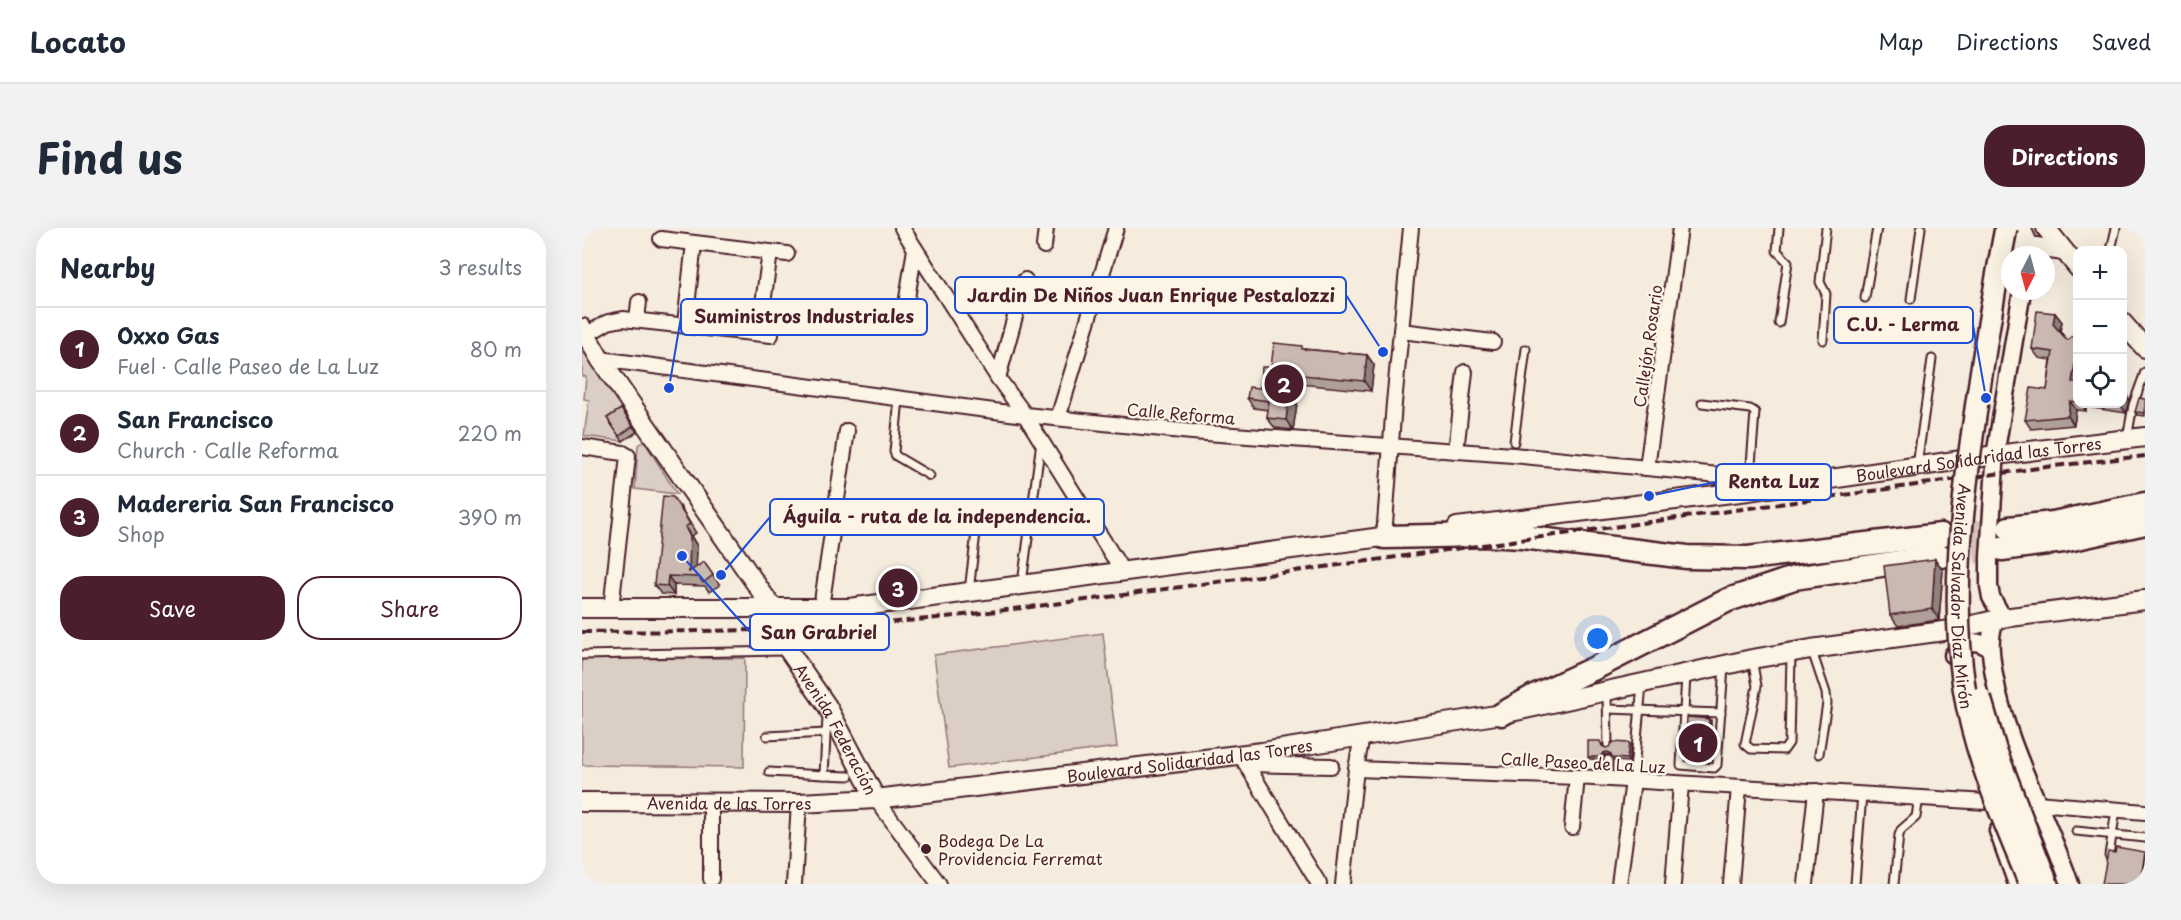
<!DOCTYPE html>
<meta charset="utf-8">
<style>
body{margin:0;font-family:"Playpen Sans",sans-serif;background:#f2f2f3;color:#1f2937}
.controls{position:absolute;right:18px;top:18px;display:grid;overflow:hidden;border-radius:12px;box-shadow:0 6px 24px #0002}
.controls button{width:54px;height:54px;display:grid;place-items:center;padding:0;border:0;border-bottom:2px solid #e0e1e3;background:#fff;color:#1f2937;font:30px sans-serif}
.compass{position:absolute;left:1419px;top:18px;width:54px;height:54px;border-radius:50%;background:#fff;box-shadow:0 6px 24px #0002;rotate:186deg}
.you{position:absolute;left:1016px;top:411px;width:21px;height:21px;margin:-15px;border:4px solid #fff;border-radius:50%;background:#1a73e8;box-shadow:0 0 0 9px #1a73e833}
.badge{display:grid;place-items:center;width:39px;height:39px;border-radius:50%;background:#4a1f2b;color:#fff;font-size:20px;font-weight:700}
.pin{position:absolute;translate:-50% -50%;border:3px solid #fff;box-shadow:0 2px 6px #0006}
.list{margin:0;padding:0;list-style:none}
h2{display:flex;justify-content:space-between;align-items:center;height:78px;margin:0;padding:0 24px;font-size:26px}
h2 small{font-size:20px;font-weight:400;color:#747a83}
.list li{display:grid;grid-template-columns:39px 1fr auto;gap:18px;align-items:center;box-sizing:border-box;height:84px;padding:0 24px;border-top:2px solid #e0e1e3}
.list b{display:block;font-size:22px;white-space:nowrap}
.list p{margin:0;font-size:20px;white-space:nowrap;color:#747a83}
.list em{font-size:20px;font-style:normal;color:#747a83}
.actions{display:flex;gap:12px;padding:18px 24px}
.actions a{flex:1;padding:14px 0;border:2px solid #4a1f2b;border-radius:24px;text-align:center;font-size:21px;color:#4a1f2b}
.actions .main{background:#4a1f2b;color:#fff}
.icon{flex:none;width:33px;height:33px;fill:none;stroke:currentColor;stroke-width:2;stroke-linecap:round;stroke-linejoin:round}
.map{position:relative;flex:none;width:1563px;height:656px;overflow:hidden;border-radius:24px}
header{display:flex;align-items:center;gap:36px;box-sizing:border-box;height:84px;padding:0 30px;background:#fff;border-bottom:2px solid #e0e1e3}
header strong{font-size:28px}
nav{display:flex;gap:33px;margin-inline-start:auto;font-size:21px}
.intro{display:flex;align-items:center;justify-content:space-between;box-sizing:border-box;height:144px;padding:0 36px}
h1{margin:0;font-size:42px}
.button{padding:15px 27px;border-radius:24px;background:#4a1f2b;color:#fff;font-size:21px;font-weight:700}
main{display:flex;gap:36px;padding:0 36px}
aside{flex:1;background:#fff;border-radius:24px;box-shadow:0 6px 24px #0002}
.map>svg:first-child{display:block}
.green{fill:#dbcec4;stroke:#927678;stroke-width:1.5}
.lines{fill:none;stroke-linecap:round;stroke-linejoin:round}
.trunk-tunnel{stroke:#d3c3ba;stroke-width:22;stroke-dasharray:22 11;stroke-linecap:butt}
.service-casing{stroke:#4a1f2b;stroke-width:11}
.minor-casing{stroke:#4a1f2b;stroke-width:18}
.tertiary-casing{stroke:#4a1f2b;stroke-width:21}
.secondary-casing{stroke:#4a1f2b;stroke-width:22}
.primary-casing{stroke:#4a1f2b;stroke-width:26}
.trunk-casing{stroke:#4a1f2b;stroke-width:27}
.service{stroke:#fcf5e5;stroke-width:7}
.minor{stroke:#fcf5e5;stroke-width:14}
.tertiary{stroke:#fcf5e5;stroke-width:16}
.secondary{stroke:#fcf5e5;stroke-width:18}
.primary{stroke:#fcf5e5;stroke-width:21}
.trunk{stroke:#fcf5e5;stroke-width:22}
.rail{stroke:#4a1f2b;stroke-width:4;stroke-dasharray:9 4.5;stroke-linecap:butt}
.primary-bridge-casing{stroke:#4a1f2b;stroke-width:26;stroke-linecap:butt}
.primary-bridge{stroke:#fcf5e5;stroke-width:21}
.wall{fill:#ae9f98;stroke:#4a1f2b;stroke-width:1.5}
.shaded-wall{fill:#8d827c;stroke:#4a1f2b;stroke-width:1.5}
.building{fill:#cab9b1;stroke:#4a1f2b;stroke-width:1.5}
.poi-dot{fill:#4a1f2b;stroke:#fcf5e5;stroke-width:2}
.labels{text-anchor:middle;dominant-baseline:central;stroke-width:4.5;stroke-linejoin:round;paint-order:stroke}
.street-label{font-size:16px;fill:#4a1f2b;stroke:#fcf5e5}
.poi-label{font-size:16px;fill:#4a1f2b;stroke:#fcf5e5;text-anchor:start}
.leader{fill:none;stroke:#1d4ed8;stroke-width:2}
.callout-dot{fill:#1d4ed8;stroke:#fcf5e5;stroke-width:2}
.callout{fill:#fcf5e5;stroke:#1d4ed8;stroke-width:2}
.callout-label{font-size:18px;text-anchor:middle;font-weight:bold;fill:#4a1f2b}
</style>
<header>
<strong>Locato</strong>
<nav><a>Map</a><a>Directions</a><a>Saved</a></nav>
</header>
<div class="intro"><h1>Find us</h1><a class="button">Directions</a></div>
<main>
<aside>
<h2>Nearby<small>3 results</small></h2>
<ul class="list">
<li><span class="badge">1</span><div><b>Oxxo Gas</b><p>Fuel · Calle Paseo de La Luz</p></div><em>80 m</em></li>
<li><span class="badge">2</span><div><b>San Francisco</b><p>Church · Calle Reforma</p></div><em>220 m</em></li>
<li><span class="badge">3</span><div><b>Madereria San Francisco</b><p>Shop</p></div><em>390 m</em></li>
</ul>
<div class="actions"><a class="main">Save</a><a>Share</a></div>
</aside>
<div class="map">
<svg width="1563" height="656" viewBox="0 0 1563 656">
<rect width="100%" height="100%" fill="#f5ecde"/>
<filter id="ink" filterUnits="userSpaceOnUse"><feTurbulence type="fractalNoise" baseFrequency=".0167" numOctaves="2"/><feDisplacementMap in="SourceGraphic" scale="12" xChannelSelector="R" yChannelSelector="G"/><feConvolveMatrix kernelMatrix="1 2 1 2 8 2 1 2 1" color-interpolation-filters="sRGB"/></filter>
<g filter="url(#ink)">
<!-- green -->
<g class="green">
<polygon points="0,115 44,185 29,195 41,213 2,208 7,172 2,171 4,149 0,148"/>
<polygon points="62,213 95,266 53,261 56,217"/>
<polygon points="521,405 535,519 367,540 352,427"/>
<polygon points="163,430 162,539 0,537 0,431"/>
</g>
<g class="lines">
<!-- trunk-tunnel -->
<g class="trunk-tunnel">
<polyline points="1359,307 1427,300"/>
<polyline points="1359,328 1420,321"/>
</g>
<defs>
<g id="service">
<polyline points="1197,0 1195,23 1206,34 1197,95"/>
<polyline points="1529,22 1534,0"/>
<polyline points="1283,70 1295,0"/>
<polyline points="1329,71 1339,0"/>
<polyline points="1241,112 1244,66 1238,54 1244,0"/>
<polyline points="317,170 312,224 314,228 348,248"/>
<polyline points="1120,175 1168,181 1173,184 1168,250"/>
<polyline points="1545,211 1551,177 1563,144"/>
<polyline points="932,214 944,121"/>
<polyline points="1335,238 1350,131"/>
<polyline points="440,355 459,214"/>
<polyline points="387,363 396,288"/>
<polyline points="1230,423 1244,465 1245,475 1237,526"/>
<polyline points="0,427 204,423"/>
<polyline points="1170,431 1175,458 1163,516 1169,521 1202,522 1207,515 1209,427"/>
<polyline points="1104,447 1099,537 1132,540 1135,537 1142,438"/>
<polyline points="1025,465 1026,517"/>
<polyline points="1026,481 1139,485"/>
<polyline points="185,508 244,505"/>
<polyline points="1026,532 1026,551"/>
<polyline points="187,544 242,547 245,489"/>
<polyline points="242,547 267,548"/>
<polyline points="1051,553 1060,457"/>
<polyline points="1494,603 1563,610"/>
<polyline points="1527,627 1534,582"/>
<polyline points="1273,656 1280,566"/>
<polyline points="1312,656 1317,607 1319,602 1334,589 1337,569"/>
</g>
<g id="minor">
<polyline points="320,0 416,150 443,187 541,344"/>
<polyline points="79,11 205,26"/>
<polyline points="462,18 464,0"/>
<polyline points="55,91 57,74"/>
<polyline points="321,95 333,21"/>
<polyline points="103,96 112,15"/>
<polyline points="819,103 911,114"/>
<polyline points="177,105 188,24"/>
<polyline points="4,107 26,94 41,91 189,107"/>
<polyline points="18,131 443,187 610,204 931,227 1168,250 1166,263"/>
<polyline points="416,150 443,52"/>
<polyline points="476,190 534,0"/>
<polyline points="0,219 41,225 46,228 29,381"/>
<polyline points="874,223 883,144"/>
<polyline points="1065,240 1098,0"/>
<polyline points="802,309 812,175 829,0"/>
<polyline points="239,380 265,203"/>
<polyline points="658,526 737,656"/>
<polyline points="664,536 749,538"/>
<polyline points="774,541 995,549 1405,574"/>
<polyline points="294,571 357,656"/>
<polyline points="129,574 129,651"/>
<polyline points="1455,575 1563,584"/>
<polyline points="990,599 995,549"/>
<polyline points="212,656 217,575"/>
<polyline points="761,656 774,541 780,508"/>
<polyline points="1037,656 1051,553"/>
<polyline points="1091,656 1099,556"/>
<polyline points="1149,656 1157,559"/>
<polyline points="1224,656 1234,563"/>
</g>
<g id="tertiary">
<polyline points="1421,390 1409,369 1407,358 1407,329 1414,222 1440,63"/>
<path d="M1413,392c-7,18 -4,36 -1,55 13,74 52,138 76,209"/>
<path d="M1371,427c11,-13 23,-18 37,-6"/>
<polyline points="1416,603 1435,656"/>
</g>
<g id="secondary">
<polyline points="1439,0 1447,18 1482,23"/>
<polyline points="1464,0 1496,40"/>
<polyline points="1540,94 1563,120"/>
<path id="s1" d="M0,100l18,31 172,248 17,44 38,55 49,93"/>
<path id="s2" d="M875,299l291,-36 248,-36 149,-18"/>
<polyline points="0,380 267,380 815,307"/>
<path id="s3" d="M0,574l217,1 77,-4 386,-47 240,-38 250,-55 59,-10 140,-19 52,-12 142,-18"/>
</g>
<polyline id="primary" points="1430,27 1434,0"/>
<g id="trunk">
<polyline points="1427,300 1471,295 1563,276"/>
<polyline points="802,309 902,307 940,309 1105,329 1166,330 1359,307"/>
<polyline points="1420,321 1481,313 1563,295"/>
<polyline points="920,486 952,468 1015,439 1146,372 1212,350 1359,328"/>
</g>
</defs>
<!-- service casing -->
<use href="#service" class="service-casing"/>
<!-- minor casing -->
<use href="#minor" class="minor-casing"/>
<!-- tertiary casing -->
<use href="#tertiary" class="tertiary-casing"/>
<!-- secondary casing -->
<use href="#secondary" class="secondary-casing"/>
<!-- primary casing -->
<use href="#primary" class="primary-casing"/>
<!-- trunk casing -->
<use href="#trunk" class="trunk-casing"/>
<!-- service -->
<use href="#service" class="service"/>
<!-- minor -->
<use href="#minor" class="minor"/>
<!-- tertiary -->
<use href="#tertiary" class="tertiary"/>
<!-- secondary -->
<use href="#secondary" class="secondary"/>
<!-- primary -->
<use href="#primary" class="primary"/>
<!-- trunk -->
<use href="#trunk" class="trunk"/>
<!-- rail -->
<path class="rail" d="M0,404c95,-1 191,0 286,-8 75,-5 151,-16 226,-25l959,-133 92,-10"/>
<defs>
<g id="primary-bridge">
<path id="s4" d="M1424,0c-12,62 -22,125 -31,188 -13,89 -24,181 -11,271 10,68 40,133 66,197"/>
<polyline points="1398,470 1413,521 1465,656"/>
</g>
</defs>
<!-- primary-bridge casing -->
<use href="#primary-bridge" class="primary-bridge-casing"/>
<!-- primary-bridge -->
<use href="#primary-bridge" class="primary-bridge"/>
</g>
<!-- wall -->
<g class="wall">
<polygon points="1473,85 1480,94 1478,103 1485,112 1496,104 1496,176 1540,176 1541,162 1547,171 1544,185 1504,179 1504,183 1494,182 1492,197 1449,201 1443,192 1465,162 1469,132 1457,130 1450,121"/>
<polygon points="722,121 785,127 792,137 789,163 718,156 711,202 693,200 685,190 686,182 672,180 665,170 678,160 689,139"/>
<polygon points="1563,171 1563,188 1555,187 1553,184"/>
<polygon points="39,181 55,204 41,213 25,190"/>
<polygon points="98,278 114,305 109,308 115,318 114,339 122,334 138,357 127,364 123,358 92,357 92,367 79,366 72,357"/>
<polygon points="1353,331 1361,342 1357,392 1316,398 1308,387"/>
<polygon points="1129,493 1127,534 1105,532 1103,529"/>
<polygon points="1020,516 1021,518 1024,520 1049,518 1047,534 1032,533 1029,528 1027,526 1023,527 1020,532 1008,531 1006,529"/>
</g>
<!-- shaded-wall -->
<g class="shaded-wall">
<polygon points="1473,85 1480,94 1477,104 1471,96"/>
<polygon points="1496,117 1496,161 1490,154"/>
<polygon points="785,127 792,137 789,163 782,153"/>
<polygon points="710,146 718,156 711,202 704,192"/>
<polygon points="1541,162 1547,171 1544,185 1538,176 1540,176"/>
<polygon points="1488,173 1494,182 1492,197 1486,188"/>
<polygon points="1499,176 1502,176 1504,179 1504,183"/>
<polygon points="103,299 115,318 114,349 107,344"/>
<polygon points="1353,331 1361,342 1357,392 1350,381"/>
<polygon points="86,348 92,357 92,367 85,358"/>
<polygon points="1127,491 1129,493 1127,534 1125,531"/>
<polygon points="1047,515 1049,518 1047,534 1045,531"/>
<polygon points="1021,525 1023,527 1020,532 1018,529"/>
<polygon points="1563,626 1563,656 1558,656"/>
</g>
<!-- building -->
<g class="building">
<polygon points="1455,83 1473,85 1471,96 1485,112 1496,104 1496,117 1490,154 1496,154 1496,174 1488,173 1486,188 1443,192 1449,160 1465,162 1471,124 1450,121"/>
<polygon points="692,115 720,118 720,121 785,127 782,153 710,146 704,192 685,190 687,173 665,170 667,159 678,160 680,139 689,139"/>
<polygon points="1557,170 1563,171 1563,185 1553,184"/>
<polygon points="39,181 51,198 37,208 25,190"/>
<polygon points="81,268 91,269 108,296 103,299 108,309 107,344 122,334 131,347 121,355 117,349 86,348 85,358 72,357"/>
<polygon points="1353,331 1350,381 1308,387 1302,338"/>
<polygon points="1105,489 1127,491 1125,531 1103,529"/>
<polygon points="1006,513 1018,513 1020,518 1024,520 1027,519 1030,514 1047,515 1045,531 1030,530 1029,526 1025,524 1021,525 1018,529 1006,529"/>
<polygon points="1534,619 1563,624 1558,656 1520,656 1526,623 1533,624"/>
</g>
</g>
<!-- markers -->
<circle class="poi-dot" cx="344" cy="621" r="6"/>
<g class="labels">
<!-- street labels -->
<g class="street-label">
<text transform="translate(1065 118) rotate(-82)">Callejón Rosario</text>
<text transform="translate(599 185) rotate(5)">Calle Reforma</text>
<text stroke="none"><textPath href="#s2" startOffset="526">Boulevard Solidaridad las Torres</textPath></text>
<text stroke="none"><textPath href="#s4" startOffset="372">Avenida Salvador Díaz Mirón</textPath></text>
<text stroke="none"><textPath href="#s1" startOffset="476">Avenida Federación</textPath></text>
<text stroke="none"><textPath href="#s3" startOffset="610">Boulevard Solidaridad las Torres</textPath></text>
<text transform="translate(1001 534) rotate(3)">Calle Paseo de La Luz</text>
<text stroke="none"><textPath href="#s3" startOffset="147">Avenida de las Torres</textPath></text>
</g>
<!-- poi labels -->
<g class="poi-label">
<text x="356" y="612">Bodega De La<tspan x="356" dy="18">Providencia Ferremat</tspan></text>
</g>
</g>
<!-- callouts -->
<path class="leader" d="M801 124L764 67M87 160L99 89M1404 170L1391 97M1067 268L1134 254M139 347L188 289M100 328L168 404"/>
<g class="callout-dot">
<circle cx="801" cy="124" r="6"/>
<circle cx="87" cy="160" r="6"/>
<circle cx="1404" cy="170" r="6"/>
<circle cx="1067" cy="268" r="6"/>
<circle cx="139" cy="347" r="6"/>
<circle cx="100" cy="328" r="6"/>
</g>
<g class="callout">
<rect x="373" y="49" width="391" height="36" rx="6"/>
<rect x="99" y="71" width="246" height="36" rx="6"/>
<rect x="1252" y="79" width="139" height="36" rx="6"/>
<rect x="1134" y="236" width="115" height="36" rx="6"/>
<rect x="188" y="271" width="334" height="36" rx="6"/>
<rect x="168" y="386" width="139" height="36" rx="6"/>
</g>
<g class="callout-label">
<text x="569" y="74">Jardin De Niños Juan Enrique Pestalozzi</text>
<text x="222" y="95">Suministros Industriales</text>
<text x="1321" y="103">C.U. - Lerma</text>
<text x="1192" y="260">Renta Luz</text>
<text x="355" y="295">Águila - ruta de la independencia.</text>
<text x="237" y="411">San Grabriel</text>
</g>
</svg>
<div class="controls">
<button>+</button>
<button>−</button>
<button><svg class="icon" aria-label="locate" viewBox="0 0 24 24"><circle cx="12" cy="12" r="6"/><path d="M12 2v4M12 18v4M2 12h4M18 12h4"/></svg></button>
</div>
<svg class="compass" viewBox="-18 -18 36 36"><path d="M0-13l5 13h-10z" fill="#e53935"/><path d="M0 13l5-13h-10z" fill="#747a83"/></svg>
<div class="you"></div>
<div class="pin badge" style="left:1116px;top:515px">1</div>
<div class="pin badge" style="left:702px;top:156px">2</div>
<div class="pin badge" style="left:316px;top:360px">3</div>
</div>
</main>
